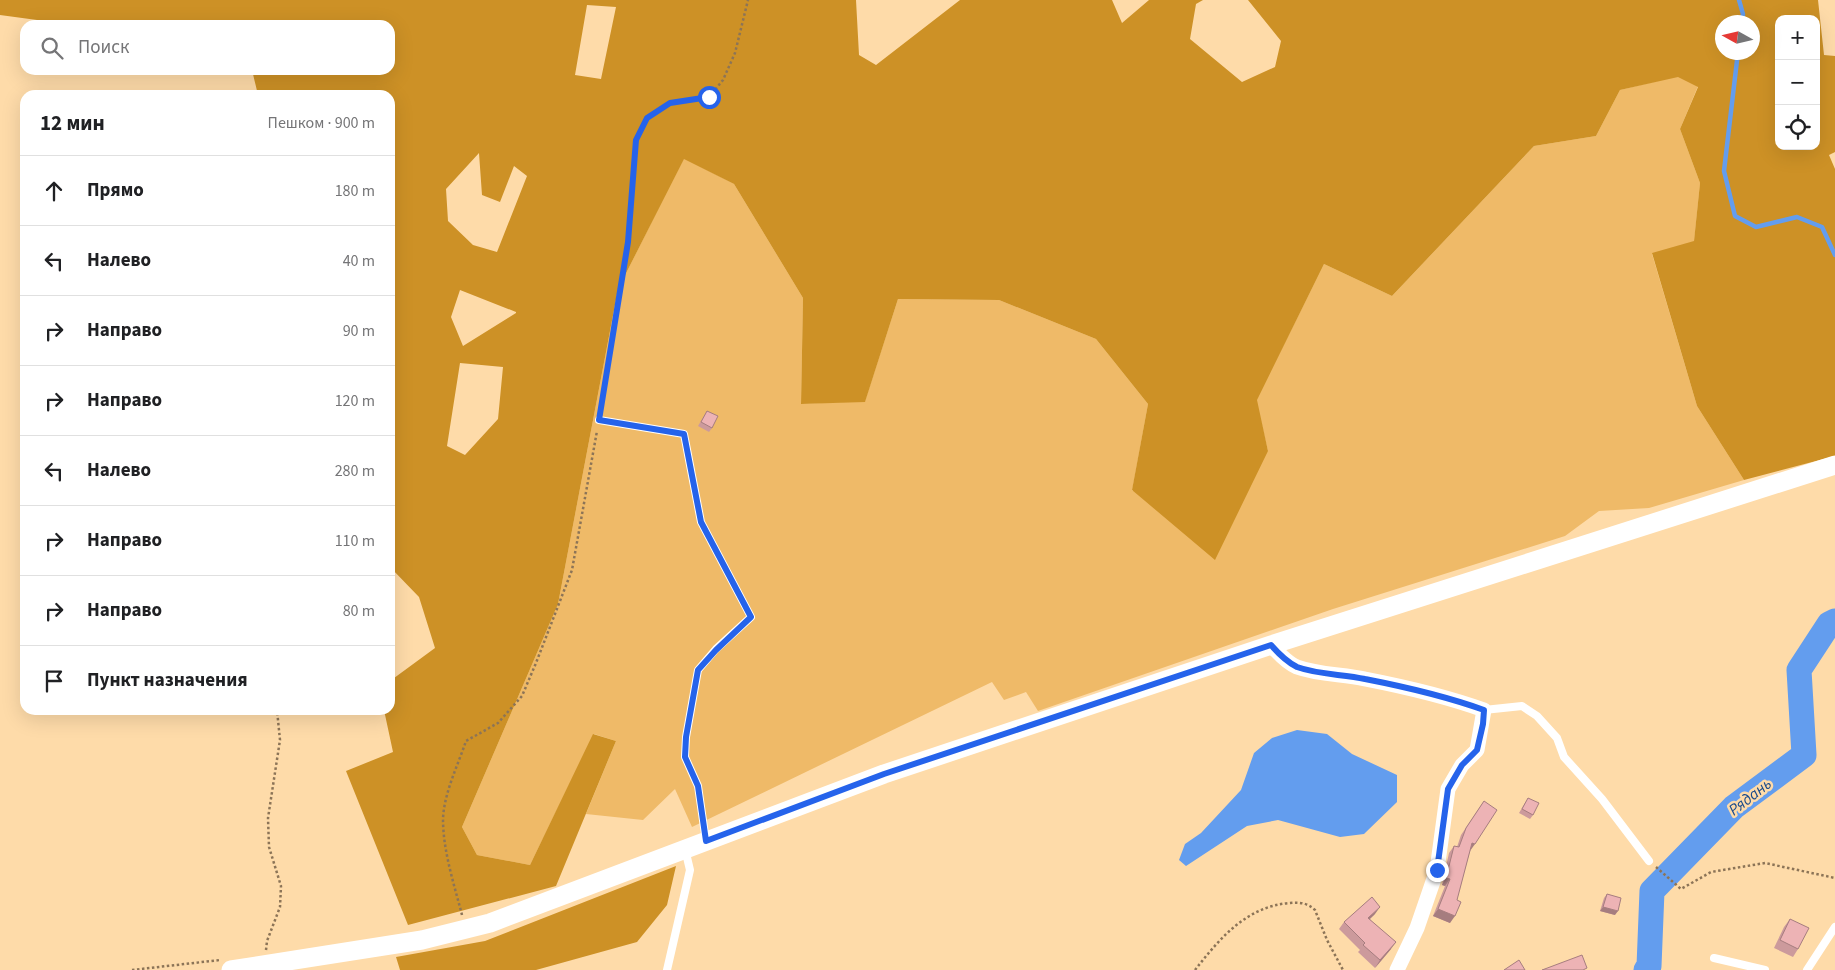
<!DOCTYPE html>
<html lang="ru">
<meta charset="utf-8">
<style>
body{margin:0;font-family:"Source Sans 3",sans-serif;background:#f6f6f6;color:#202124}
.controls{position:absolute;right:15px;top:15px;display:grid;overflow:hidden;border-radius:10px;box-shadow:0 5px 20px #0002}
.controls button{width:45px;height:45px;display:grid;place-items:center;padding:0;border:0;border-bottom:1px solid #e0e0e0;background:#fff;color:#202124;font:25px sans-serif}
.compass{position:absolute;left:1715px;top:15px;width:45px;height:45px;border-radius:50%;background:#fff;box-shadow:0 5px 20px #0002;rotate:278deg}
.stop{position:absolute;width:15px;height:15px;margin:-11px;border:4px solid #2563eb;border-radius:50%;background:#fff}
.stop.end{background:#2563eb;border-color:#fff;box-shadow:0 1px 5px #0008}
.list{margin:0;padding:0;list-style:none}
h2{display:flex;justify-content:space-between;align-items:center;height:65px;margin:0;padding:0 20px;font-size:21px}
h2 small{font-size:16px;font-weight:400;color:#757577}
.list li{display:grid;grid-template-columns:32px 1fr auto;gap:15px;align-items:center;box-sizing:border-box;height:70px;padding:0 20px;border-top:1px solid #e0e0e0}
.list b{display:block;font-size:19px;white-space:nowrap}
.list em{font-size:16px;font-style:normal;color:#757577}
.icon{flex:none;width:28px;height:28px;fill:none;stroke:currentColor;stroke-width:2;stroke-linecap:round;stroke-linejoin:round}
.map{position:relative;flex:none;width:1835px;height:970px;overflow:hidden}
.search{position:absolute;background:#fff;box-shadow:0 5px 20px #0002;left:20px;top:20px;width:375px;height:55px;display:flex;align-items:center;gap:12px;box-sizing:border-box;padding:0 18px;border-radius:15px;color:#757577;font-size:19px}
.panel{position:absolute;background:#fff;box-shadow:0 5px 20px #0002;left:20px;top:90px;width:375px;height:625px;border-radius:15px}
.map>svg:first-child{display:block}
.green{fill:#efba68}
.forest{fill:#cd9126;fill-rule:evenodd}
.water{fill:#639dee}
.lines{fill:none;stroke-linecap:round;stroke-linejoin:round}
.stream{stroke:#639dee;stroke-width:4.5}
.river{stroke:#639dee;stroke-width:25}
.path{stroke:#8c7457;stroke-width:2.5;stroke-dasharray:2.5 2.5;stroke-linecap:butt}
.service{stroke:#fff;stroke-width:8}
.minor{stroke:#fff;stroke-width:15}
.tertiary{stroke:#fff;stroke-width:19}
.wall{fill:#cc9a9c}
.shaded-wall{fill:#a67d7f}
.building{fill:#edb3b5;stroke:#a67d7f}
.route{stroke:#2563eb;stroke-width:6}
.labels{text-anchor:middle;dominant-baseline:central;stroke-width:5;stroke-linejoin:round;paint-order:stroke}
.water-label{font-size:16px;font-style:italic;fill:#1a4b8b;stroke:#fedba9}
</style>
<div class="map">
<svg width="1835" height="970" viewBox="0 0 1835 970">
<rect width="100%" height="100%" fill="#fedba9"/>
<!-- green -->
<polygon class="green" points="1678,76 1698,86 1680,129 1700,183 1694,242 1652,254 1697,406 1744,480 1649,508 1599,511 1565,536 1333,609 1038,711 1026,692 1004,700 992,682 692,827 675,789 643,820 586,814 616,741 594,734 530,865 477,855 462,827 558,604 618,289 684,158 734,184 803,298 801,404 865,401 898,299 999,300 1096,339 1148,404 1132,491 1268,451 1256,400 1324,264 1392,296 1534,146 1596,136 1620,90"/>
<!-- forest -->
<g class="forest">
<path d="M0,0h856l3,55 17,10 84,-65h152l10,23 27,-23h54l-7,4 -6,35 52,43 33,-15 6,-26 -33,-41h570l6,55 11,1v96l-6,3 6,14v287l-91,24 -47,-74 -45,-153 42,-12 6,-58 -20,-54 18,-42 -20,-10 -58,13 -24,46 -62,10 -142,150 -68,-32 -67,136 11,51 -53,109 -83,-70 16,-86 -52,-65 -97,-39 -101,-1 -33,103 -64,2 2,-106 -69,-114 -50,-25 -66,130 -60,315 -96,223 15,28 53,10 63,-131 23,7 -60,145 -148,39 -62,-154 47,-19 -9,-42h6v-29l45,-33 -16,-51 -29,-30v-472h-132l-6,-25h138v-45h-316l-74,-10zM587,5l29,2 -15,72 -26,-4zM1779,19h37v127h-37zM1722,22h30v30h-30zM479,153l3,42 18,7 14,-36 13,10 -30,76 -24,-7 -25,-24 -2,-32zM460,290l56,22v1l-53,33 -12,-29zM460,363l43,4 -5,52 -33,36 -18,-9z"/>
<polygon points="676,866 667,905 637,942 536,970 400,970 396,957 485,941"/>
</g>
<!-- water -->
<polygon class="water" points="1297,730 1327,734 1352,754 1397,775 1397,802 1364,834 1340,837 1278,820 1247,826 1186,866 1179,860 1185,844 1201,833 1241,790 1254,753 1272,738"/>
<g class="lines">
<!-- stream -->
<g class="stream">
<polyline points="1739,0 1743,14 1742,22"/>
<polyline points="1738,52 1724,171 1735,216 1756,227 1797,217 1822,227 1835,255"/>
</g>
<!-- river -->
<polyline class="river" points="1646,970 1649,966 1652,891 1734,807 1804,755 1799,670 1829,624 1835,621"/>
<!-- path -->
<g class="path">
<polyline points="600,411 628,242 636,140 647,118 670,103 709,97 723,80 735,53 748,0"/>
<polyline points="1656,867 1681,889 1711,872 1765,863 1835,878"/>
<path d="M462,915c-8,-31 -19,-64 -19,-96 1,-26 15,-54 23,-78l32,-18 24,-27 14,-33 36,-93 25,-139"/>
<polyline points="266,950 267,941 280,907 281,886 269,847 268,818 280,740 277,710"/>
<polyline points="132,970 220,960"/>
<path d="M1195,970c25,-32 52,-64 95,-67 9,-1 18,0 25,7l12,30 16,30"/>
</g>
<!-- service -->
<g class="service">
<polyline points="599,420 684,434 701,522 751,617 716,649 698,670 686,737 685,757 698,786 706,841"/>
<polyline points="1484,710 1522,706 1537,716 1557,738 1564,757 1602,799 1649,861"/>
<polyline points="1714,958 1765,970"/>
<polyline points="667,970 690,870 685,849"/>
<polyline points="1807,970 1835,927"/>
</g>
<!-- minor -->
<path class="minor" d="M1271,645c7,8 16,18 26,22 22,8 46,7 68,12 41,8 80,17 119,31l-7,40 -15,15 -14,24 -11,81 -20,58 -20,42"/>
<!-- tertiary -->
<polyline class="tertiary" points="231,970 422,940 490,923 884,774 1271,645 1835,465"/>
</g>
<!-- wall -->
<g class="wall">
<polygon points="707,411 712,428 709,432 698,426"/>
<polygon points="1528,798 1533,815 1530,819 1519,813"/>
<polygon points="1484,801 1470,851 1450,923 1433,916 1445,886 1442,885 1449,853 1454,846 1457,847 1461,835"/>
<polygon points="1607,894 1615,915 1600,911 1604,898"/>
<polygon points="1375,914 1370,919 1391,949 1375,968 1358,952 1360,950 1339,929 1344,922"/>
<polygon points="1790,919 1798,949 1793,957 1774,948 1784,927"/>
</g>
<!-- shaded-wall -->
<g class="shaded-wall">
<polygon points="1472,843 1475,844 1470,851"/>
<polygon points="1446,878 1450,879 1445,886 1442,885"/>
<polygon points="1380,907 1375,914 1363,925 1368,918"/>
<polygon points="1603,907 1618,911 1615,915 1600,911"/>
<polygon points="1438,909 1455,916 1450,923 1433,916"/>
<polygon points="1396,942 1391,949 1375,968 1380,960"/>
</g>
<!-- building -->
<g class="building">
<polygon points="707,411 718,416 712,428 701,422"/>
<polygon points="1528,798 1539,803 1533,815 1522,809"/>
<polygon points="1484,801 1497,810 1475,844 1472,843 1457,900 1461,902 1455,916 1438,909 1450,879 1446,878 1454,846 1459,847 1466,828"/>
<polygon points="1607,894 1621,898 1618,911 1603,907"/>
<polygon points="1372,897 1380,907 1368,918 1396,942 1380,960 1363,945 1365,943 1344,922"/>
<polygon points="1790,919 1809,928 1798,949 1780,940"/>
<polygon points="1582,955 1587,968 1583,970 1542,970"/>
<polygon points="1519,960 1525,970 1504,970"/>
</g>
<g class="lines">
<!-- route -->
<path class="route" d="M709,97l-39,6 -23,15 -11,22 -8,102 -29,178 85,14 17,88 50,95 -35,33 -18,20 -12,67 -1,20 13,29 8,55 178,-67 387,-129c7,8 16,17 26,22 22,8 46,7 68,12 41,8 80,17 119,31l-1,14 -6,26 -15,15 -14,24 -11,81"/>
</g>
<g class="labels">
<!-- water labels -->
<g class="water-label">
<text transform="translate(1750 797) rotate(-38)">Рядань</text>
</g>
</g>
</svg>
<div class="controls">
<button>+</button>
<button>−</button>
<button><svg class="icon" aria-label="locate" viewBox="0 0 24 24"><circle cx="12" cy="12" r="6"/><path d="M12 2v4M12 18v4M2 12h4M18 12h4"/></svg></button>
</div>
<svg class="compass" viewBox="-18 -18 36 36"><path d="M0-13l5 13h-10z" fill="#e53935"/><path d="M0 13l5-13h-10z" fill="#757577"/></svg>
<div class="stop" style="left:709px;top:97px"></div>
<div class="stop end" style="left:1437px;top:870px"></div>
<div class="search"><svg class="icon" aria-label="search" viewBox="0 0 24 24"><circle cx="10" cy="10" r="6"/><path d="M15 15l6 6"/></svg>Поиск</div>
<section class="panel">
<h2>12 мин<small>Пешком · 900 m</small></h2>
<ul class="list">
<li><svg class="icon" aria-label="ahead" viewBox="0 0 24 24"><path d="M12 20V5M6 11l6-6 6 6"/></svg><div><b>Прямо</b></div><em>180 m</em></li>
<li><svg class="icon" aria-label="left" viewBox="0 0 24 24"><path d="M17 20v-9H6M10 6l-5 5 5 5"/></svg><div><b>Налево</b></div><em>40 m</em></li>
<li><svg class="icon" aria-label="right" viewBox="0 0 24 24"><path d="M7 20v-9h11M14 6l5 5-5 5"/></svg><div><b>Направо</b></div><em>90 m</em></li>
<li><svg class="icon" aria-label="right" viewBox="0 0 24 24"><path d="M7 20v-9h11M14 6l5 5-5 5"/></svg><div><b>Направо</b></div><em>120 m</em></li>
<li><svg class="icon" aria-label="left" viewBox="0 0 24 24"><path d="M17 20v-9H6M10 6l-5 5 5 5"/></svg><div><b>Налево</b></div><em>280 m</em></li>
<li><svg class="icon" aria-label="right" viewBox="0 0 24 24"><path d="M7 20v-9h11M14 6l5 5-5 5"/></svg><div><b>Направо</b></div><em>110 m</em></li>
<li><svg class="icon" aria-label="right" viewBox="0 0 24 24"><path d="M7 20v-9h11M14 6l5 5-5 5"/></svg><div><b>Направо</b></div><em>80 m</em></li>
<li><svg class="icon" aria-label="arrive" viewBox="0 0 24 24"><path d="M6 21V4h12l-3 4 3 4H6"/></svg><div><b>Пункт назначения</b></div></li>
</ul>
</section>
</div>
